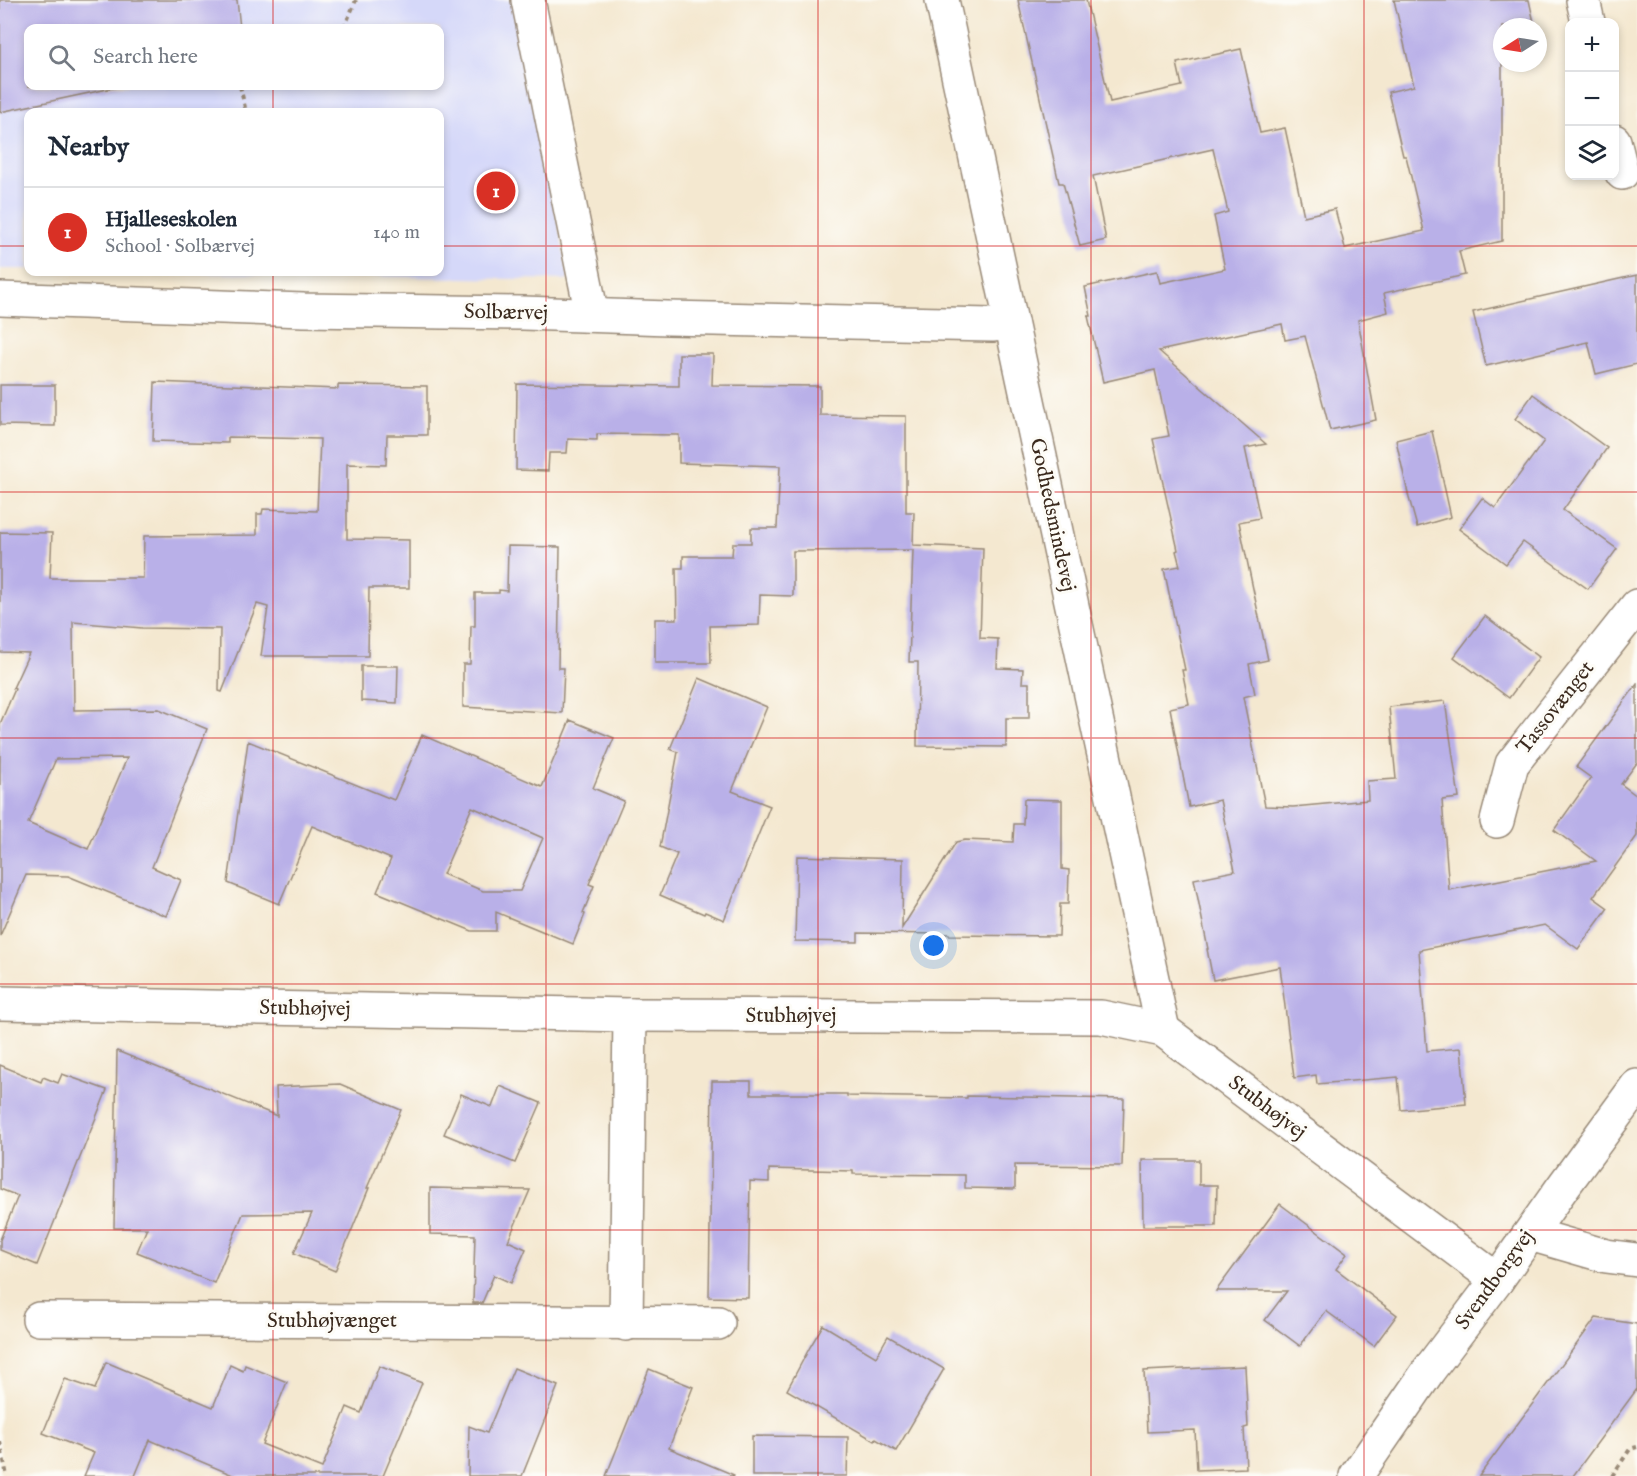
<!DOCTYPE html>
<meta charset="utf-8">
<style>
body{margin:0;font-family:"IM FELL English",serif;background:#f6f6f7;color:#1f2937}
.controls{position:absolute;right:18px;top:18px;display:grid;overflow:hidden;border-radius:12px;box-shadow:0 3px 9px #0003}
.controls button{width:54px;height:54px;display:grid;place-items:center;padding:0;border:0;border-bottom:2px solid #e0e1e3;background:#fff;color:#1f2937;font:30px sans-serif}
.compass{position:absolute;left:1493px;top:18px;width:54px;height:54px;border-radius:50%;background:#fff;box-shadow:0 3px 9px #0003;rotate:258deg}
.you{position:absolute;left:934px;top:946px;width:21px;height:21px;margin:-15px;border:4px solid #fff;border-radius:50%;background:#1a73e8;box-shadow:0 0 0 9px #1a73e833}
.badge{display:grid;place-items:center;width:39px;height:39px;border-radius:50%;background:#d93025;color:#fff;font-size:20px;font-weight:700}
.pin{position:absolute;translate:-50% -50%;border:3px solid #fff;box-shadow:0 2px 6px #0006}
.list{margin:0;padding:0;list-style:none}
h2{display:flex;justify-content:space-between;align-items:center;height:78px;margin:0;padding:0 24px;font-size:26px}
h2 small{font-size:20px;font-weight:400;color:#747a83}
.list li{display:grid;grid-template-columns:39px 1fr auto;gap:18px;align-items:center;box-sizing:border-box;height:90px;padding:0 24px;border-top:2px solid #e0e1e3}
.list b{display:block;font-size:22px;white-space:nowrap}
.list p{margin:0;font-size:20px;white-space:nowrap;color:#747a83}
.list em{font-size:20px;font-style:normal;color:#747a83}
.icon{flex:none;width:33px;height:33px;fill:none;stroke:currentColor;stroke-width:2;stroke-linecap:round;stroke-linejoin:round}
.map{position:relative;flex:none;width:1637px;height:1476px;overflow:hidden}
.search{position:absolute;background:#fff;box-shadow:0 3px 9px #0003;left:24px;top:24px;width:420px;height:66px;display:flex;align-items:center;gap:15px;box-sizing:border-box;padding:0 21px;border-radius:12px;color:#747a83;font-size:22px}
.panel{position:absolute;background:#fff;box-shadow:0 3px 9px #0003;left:24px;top:108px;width:420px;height:168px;border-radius:12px}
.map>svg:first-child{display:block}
.built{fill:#d5d8f9;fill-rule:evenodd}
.building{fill:#b9b0e8;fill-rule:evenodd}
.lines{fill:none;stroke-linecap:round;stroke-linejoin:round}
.minor-casing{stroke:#988977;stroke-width:36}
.major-casing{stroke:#988977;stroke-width:36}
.path{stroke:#988977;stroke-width:4;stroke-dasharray:4.5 4.5;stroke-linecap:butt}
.minor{stroke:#fff;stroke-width:33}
.major{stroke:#fff;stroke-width:33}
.grid{fill:none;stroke:#d62828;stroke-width:1.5;stroke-opacity:0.55}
.labels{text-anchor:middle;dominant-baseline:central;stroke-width:6;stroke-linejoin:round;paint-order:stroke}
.street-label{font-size:21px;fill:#3b2a1e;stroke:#fdfcf7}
</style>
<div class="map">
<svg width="1637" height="1476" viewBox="0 0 1637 1476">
<rect width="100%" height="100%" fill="#fdfcf7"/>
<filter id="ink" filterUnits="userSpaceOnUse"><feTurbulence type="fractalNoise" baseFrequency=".0167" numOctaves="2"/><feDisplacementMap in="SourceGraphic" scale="12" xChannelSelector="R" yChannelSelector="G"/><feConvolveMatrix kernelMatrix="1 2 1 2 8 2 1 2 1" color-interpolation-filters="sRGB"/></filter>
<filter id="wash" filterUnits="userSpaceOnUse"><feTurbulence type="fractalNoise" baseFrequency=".008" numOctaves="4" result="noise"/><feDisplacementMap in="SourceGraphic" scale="24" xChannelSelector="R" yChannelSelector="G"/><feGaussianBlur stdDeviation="1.35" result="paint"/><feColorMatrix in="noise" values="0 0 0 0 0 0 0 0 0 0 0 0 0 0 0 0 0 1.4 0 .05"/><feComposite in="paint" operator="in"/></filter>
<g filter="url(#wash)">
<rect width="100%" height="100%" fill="#f4e8d0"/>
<!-- built -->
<path class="built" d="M0,0h515l54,280 -441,-8h312v-160h-412v157h-28zM28,28h412v58h-412z"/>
<g id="blocks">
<!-- building -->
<g class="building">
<polygon points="0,0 237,0 240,28 28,28 28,86 122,86 0,112"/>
<polygon points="1018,0 1086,0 1110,102 1182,86 1177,63 1241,49 1260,133 1285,128 1304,216 1335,209 1345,248 1424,231 1406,156 1403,156 1388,92 1414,86 1394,0 1529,0 1535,27 1502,27 1502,241 1459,251 1465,275 1384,293 1388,312 1358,320 1376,420 1330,430 1305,336 1285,340 1282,324 1159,351 1266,444 1245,448 1260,518 1239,522 1268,660 1249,664 1255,694 1243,697 1265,806 1293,807 1368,800 1367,781 1396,779 1389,707 1445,701 1459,798 1442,800 1449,890 1596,861 1554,830 1591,778 1576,767 1637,684 1637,763 1621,784 1637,796 1637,836 1593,897 1608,908 1578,949 1545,925 1419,950 1427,1051 1461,1048 1466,1104 1401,1110 1398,1077 1317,1084 1316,1075 1294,1078 1280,967 1213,980 1207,949 1208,949 1194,879 1235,871 1220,800 1189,807 1170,708 1189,704 1182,670 1185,670 1164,569 1180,566 1176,551 1178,550 1153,439 1169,436 1155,370 1103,382 1088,316 1091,316 1085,287 1157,271 1160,283 1225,269 1214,216 1228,212 1213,149 1093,176 1106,240 1080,246 1063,183 1059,183"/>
<polygon points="1637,275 1637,364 1596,374 1588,342 1486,366 1473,312"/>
<polygon points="679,354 713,354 712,385 820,386 820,415 906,416 906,512 914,512 913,545 983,548 980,638 998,639 997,668 1023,669 1022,683 1029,683 1029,718 1006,718 1006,747 917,746 918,662 909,662 913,550 793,551 793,596 760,595 759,625 710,626 711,663 655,663 655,619 677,619 676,568 683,568 683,556 732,556 733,543 751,543 751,528 777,528 780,466 679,463 679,435 597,434 597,440 568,439 567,453 549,453 548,471 516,470 517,384 679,386"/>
<path d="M155,382l183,7v-4l89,1v49h-40l-1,30 -39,-1v75l62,1v48h-40l-1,68h-107l7,-49 -11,-3 -35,88 -3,-1 1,-62 -78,-1 -69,-6 1,88 85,-1 48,20 -55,138 29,13 -15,36 -98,-40 -42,-1 -26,61v-212l15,-35 -2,-1 16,-35 -29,-1v-120l52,1 -2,45h93l1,-42 113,-1v-21h5l1,-5 54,2 3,-72 -92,-2v6l-75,-2zM127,758l-39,91 -60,-26 28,-64z"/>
<polygon points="0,385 55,385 55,426 0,425"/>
<polygon points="1533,394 1607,448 1563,510 1617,549 1588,589 1523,542 1506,564 1459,529 1482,498 1495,508 1544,441 1515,419"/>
<polygon points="1432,431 1451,517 1417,527 1409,498 1396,440"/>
<polygon points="508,546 560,547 558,668 564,668 562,713 463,707 463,664 470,664 471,626 475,626 475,593 499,593 499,590 507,591"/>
<polygon points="1485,616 1539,657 1509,698 1454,657"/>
<polygon points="361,666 398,666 397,703 361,701"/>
<polygon points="699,678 767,707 732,791 770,806 724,920 705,912 704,914 660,895 677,854 660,847 678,752 670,749"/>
<path d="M570,720l44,18 -21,50 31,13 -35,83 5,2 -11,27 2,1 -12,30 -77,-32v19h-24l-95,-39 14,-33 -79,-33 -33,78 -51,-21 20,-142 146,59 28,-65 120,52zM472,807l71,31 -23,53h-37l-40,-17z"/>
<polygon points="1024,799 1062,800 1062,869 1069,870 1068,904 1060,904 1059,936 949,935 949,934 858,933 858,942 795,941 797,856 903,859 902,928 956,842 965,840 1013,842 1014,824 1023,824"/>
<polygon points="117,1051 277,1116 276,1087 340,1084 401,1110 367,1188 369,1188 335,1271 294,1253 312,1213 243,1214 214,1283 137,1252 147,1228 114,1228"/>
<polygon points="0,1065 41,1082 43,1077 58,1083 62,1074 107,1090 37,1265 0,1250 0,1240 18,1196 0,1189"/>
<polygon points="712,1081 751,1081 751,1094 847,1094 847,1096 967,1098 967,1096 1124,1099 1122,1166 1015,1165 1015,1189 965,1188 965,1175 853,1174 853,1171 769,1169 769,1182 750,1181 748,1298 709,1297"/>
<polygon points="500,1086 541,1103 515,1163 444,1134 461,1094 492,1107"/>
<polygon points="1142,1160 1199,1160 1199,1185 1217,1185 1216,1226 1143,1226"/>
<polygon points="430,1188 530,1190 508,1241 526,1249 511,1283 494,1275 482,1303 473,1303 475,1235 430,1234"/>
<polygon points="1280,1204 1347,1254 1336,1269 1397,1315 1374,1346 1326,1311 1300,1346 1265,1320 1287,1291 1216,1291"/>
<polygon points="1596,1318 1637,1324 1637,1389 1573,1476 1479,1476"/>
<polygon points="823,1325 876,1357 888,1336 944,1369 896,1451 876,1439 875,1441 787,1390 810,1347"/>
<polygon points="106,1362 213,1407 230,1365 243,1371 245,1365 287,1382 262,1444 322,1468 347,1407 361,1413 379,1366 422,1383 383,1476 235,1476 150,1440 135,1476 84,1476 94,1453 43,1433 65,1379 95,1389"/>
<polygon points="1245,1366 1248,1427 1244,1428 1246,1468 1197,1470 1195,1430 1147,1432 1144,1371"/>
<polygon points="514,1368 558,1386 522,1476 468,1476 469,1426 487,1433"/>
<polygon points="649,1369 693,1387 669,1448 734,1475 734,1476 606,1476"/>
<polygon points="752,1436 848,1437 847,1476 752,1476"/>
</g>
</g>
</g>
<g filter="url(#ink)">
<use href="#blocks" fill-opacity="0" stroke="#988977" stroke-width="1.5"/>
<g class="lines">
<defs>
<g id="minor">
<polyline points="528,0 592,315"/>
<polyline points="942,0 1163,1030"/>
<polyline points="1583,0 1588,22"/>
<polyline points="1614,141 1622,173"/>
<polyline points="0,299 304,310 523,313 668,318 992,325 1011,323"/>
<polyline points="1497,821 1512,764 1637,606"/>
<polyline points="0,1003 630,1015 1101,1017 1163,1030 1497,1280"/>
<polyline points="1530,1234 1606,1256 1637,1260"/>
<polyline points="39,1319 718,1323"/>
<polyline points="626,1324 630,1015"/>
</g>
<polyline id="major" points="1356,1476 1429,1370 1497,1280 1562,1188 1637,1086"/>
</defs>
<!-- minor casing -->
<use href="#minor" class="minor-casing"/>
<!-- major casing -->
<use href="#major" class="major-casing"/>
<!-- path -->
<g class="path">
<polyline points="344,28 356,0"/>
<polyline points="240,86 246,112"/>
<polyline points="0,1442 7,1476"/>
<polyline points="1612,1476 1630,1449 1637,1447"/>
</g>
<!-- minor -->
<use href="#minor" class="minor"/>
<!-- major -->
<use href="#major" class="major"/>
</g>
</g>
<!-- grid -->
<path class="grid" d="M273,0v28M546,0v1476M818,0v1476M1091,0v1476M1364,0v1476M273,86v26M0,246h28M440,246h1197M273,272v1204M0,492h1637M0,738h1637M0,984h1637M0,1230h1637"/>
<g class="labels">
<!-- street labels -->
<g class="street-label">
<text transform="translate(506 313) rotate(1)">Solbærvej</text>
<text transform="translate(1052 515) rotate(78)">Godhedsmindevej</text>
<text transform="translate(1556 708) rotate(-52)">Tassovænget</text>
<text transform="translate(305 1009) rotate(1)">Stubhøjvej</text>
<text x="791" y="1016">Stubhøjvej</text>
<text transform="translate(1267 1108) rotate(37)">Stubhøjvej</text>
<text transform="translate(1495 1280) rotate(-54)">Svendborgvej</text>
<text x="332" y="1321">Stubhøjvænget</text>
</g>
</g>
</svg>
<div class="controls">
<button>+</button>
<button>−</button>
<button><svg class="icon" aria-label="layers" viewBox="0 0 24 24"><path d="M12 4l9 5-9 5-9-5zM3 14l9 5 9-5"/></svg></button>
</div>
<svg class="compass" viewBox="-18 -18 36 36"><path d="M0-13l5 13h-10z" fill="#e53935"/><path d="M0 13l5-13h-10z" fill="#747a83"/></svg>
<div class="you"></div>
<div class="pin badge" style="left:496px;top:191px">1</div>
<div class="search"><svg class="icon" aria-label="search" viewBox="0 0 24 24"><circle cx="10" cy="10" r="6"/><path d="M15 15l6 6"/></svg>Search here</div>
<section class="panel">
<h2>Nearby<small></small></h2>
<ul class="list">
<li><span class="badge">1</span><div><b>Hjalleseskolen</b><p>School · Solbærvej</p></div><em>140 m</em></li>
</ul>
</section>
</div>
